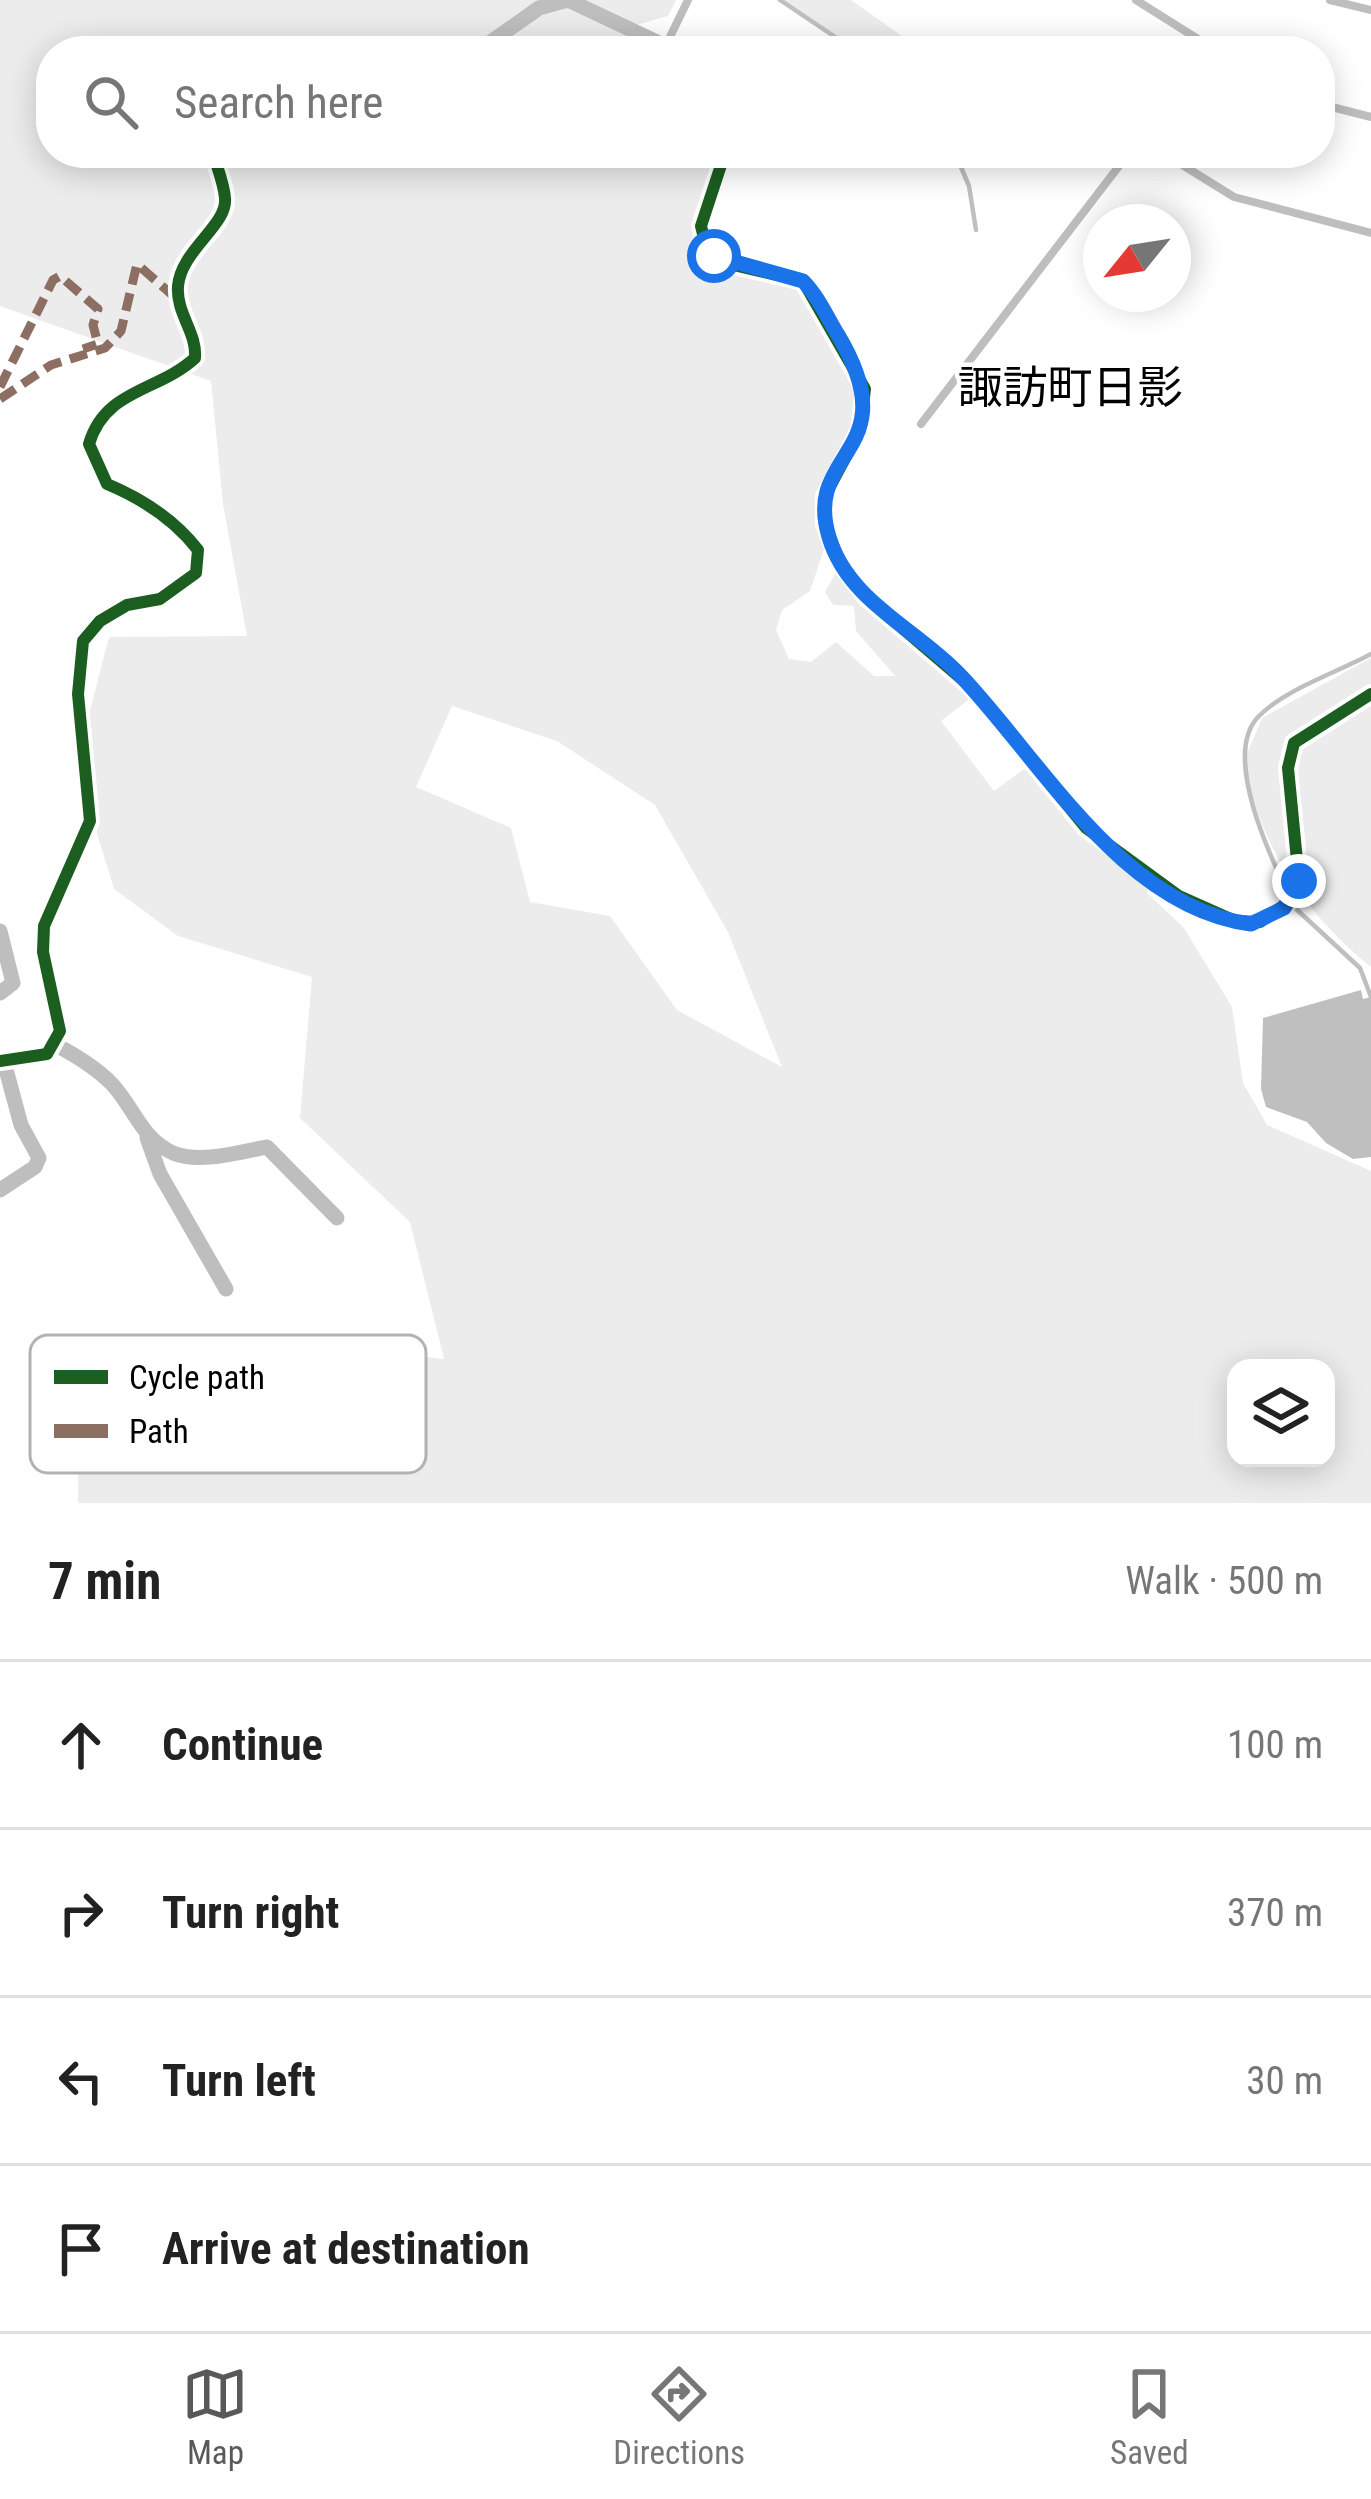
<!DOCTYPE html>
<meta charset="utf-8">
<style>
body{margin:0;font-family:"Roboto Condensed","Noto Sans JP",sans-serif;background:#f6f6f6;color:#222}
.controls{position:absolute;right:36px;bottom:36px;display:grid;overflow:hidden;border-radius:24px;box-shadow:0 6px 30px #0003}
.controls button{width:108px;height:108px;display:grid;place-items:center;padding:0;border:0;border-bottom:3px solid #e0e0e0;background:#fff;color:#222;font:60px sans-serif}
.compass{position:absolute;left:1083px;top:204px;width:108px;height:108px;border-radius:50%;background:#fff;box-shadow:0 6px 30px #0003;rotate:240deg}
.stop{position:absolute;width:36px;height:36px;margin:-27px;border:9px solid #1a73e8;border-radius:50%;background:#fff}
.stop.end{background:#1a73e8;border-color:#fff;box-shadow:0 3px 12px #0008}
.list{margin:0;padding:0;list-style:none}
h2{display:flex;justify-content:space-between;align-items:center;height:156px;margin:0;padding:0 48px;font-size:51px}
h2 small{font-size:39px;font-weight:400;color:#767676}
.list li{display:grid;grid-template-columns:78px 1fr auto;gap:36px;align-items:center;box-sizing:border-box;height:168px;padding:0 48px;border-top:3px solid #e0e0e0}
.list b{display:block;font-size:45px;white-space:nowrap}
.list em{font-size:39px;font-style:normal;color:#767676}
.icon{flex:none;width:66px;height:66px;fill:none;stroke:currentColor;stroke-width:2;stroke-linecap:round;stroke-linejoin:round}
.map{position:relative;flex:none;width:1371px;height:1503px;overflow:hidden}
.search{position:absolute;background:#fff;box-shadow:0 6px 30px #0003;left:36px;right:36px;top:36px;height:132px;display:flex;align-items:center;gap:30px;box-sizing:border-box;padding:0 42px;border-radius:48px;color:#767676;font-size:45px}
.sheet{height:828px;background:#fff}
nav{display:flex;justify-content:space-around;align-items:center;box-sizing:border-box;height:168px;border-top:3px solid #e0e0e0;background:#fff;font-size:33px;color:#767676}
nav a{display:grid;justify-items:center;gap:6px}
nav .on{color:#595959}
.map>svg:first-child{display:block}
.green{fill:#ececec;fill-rule:evenodd}
.water{fill:#bfbfbf}
.lines{fill:none;stroke-linecap:round;stroke-linejoin:round}
.stream{stroke:#bfbfbf;stroke-width:4.5}
.lane{stroke:#bebebe;stroke-width:8}
.street{stroke:#bebebe;stroke-width:15}
.quiet{stroke:#8d6e63;stroke-width:9;stroke-dasharray:18 9;stroke-linecap:butt}
.cycleway-casing{stroke:#fff;stroke-width:20}
.cycleway{stroke:#1b5e20;stroke-width:12}
.route{stroke:#1a73e8;stroke-width:15}
.labels{text-anchor:middle;dominant-baseline:central;stroke-width:9;stroke-linejoin:round;paint-order:stroke}
.quarter-label{font-size:45px;fill:#000;stroke:#fff}
.key{fill:#fff;stroke:#b2b2b2;stroke-width:3}
.key-label{font-size:33px;fill:#000}
</style>
<div class="map">
<svg width="1371" height="1503" viewBox="0 0 1371 1503">
<rect width="100%" height="100%" fill="#fff"/>
<!-- green -->
<g class="green">
<path d="M0,0h676l-8,16 -32,9 -6,12 26,14h-605v102h668l-25,69 7,32 31,18 65,14 64,109 -5,31 -33,58 3,59 -16,48 -28,19 -6,20 13,29 22,3 25,-20 38,34h21l-39,-45 -2,-25 -21,-1 -8,-13 11,-20c22,36 100,89 136,125l-31,24 53,70 33,-24 46,58 76,57 -2,11 37,35 48,79 11,76 24,42 104,46v332h-1293l1,-158 116,-2 80,58 103,-50 66,8 -34,-137 -110,-104 12,-141 -134,-41 -64,-47 -38,-124 33,-128 138,-1 -24,-132 -12,-123 -211,-75zM452,706l105,35 98,64 73,127 54,135 -105,-57 -67,-94 -80,-14 -19,-74 -95,-41zM1236,1368h90v90h-90z"/>
<polygon points="783,0 851,0 923,51 858,51"/>
<path d="M1371,658v309c-65,-52 -112,-122 -127,-206l18,-43z"/>
</g>
<!-- water -->
<polygon class="water" points="1361,990 1363,999 1371,997 1371,1157 1353,1159 1326,1143 1307,1122 1266,1107 1261,1089 1263,1018"/>
<g class="lines">
<!-- stream -->
<g class="stream">
<polyline points="780,0 856,51"/>
<polyline points="955,153 969,186 976,230"/>
<path d="M1287,891c-19,-39 -64,-137 -29,-174 27,-28 78,-44 113,-63"/>
<polyline points="1294,907 1360,968 1371,997"/>
</g>
<!-- lane -->
<g class="lane">
<polyline points="1136,0 1217,51"/>
<polyline points="1330,0 1371,10"/>
<polyline points="666,45 688,0"/>
<polyline points="1320,104 1371,117"/>
<polyline points="1163,153 1234,197 1371,233"/>
<polyline points="921,424 1129,153"/>
</g>
<!-- street -->
<g class="street">
<polyline points="478,51 539,8 568,0 676,51"/>
<polyline points="725,153 701,226 707,250 725,263 803,281 865,389 860,430 825,496 825,524 840,563 867,598 971,687 1086,828 1179,896 1235,921 1260,922 1289,902 1299,881 1288,768 1294,743 1371,694"/>
<polyline points="0,931 13,983 0,993"/>
<path d="M56,1045c19,10 39,22 55,38 23,24 30,56 62,70 27,11 66,-1 94,-6l70,71"/>
<path d="M0,1061l47,-7 13,-23 -17,-79 1,-26 46,-105 -12,-127 5,-53 17,-20 27,-16 33,-6 36,-26 2,-23c-24,-31 -55,-51 -91,-66l-18,-40c16,-55 69,-52 106,-86 2,-26 -19,-44 -17,-72 3,-36 50,-61 47,-88 -1,-14 -8,-31 -12,-45"/>
<polyline points="147,1138 160,1174 226,1289"/>
<polyline points="0,1190 35,1167 39,1158 21,1125 4,1062"/>
</g>
<!-- quiet -->
<g class="quiet">
<polyline points="0,387 53,280 60,276 98,309 93,325 98,344 83,349"/>
<polyline points="0,399 51,365 105,348 121,331 137,264 179,301"/>
</g>
<defs>
<g id="cycleway">
<polyline points="725,153 701,226 707,250 725,263 803,281 865,389 860,430 825,496 825,524 840,563 867,598 971,687 1086,828 1179,896 1235,921 1260,922 1289,902 1299,881 1288,768 1294,743 1371,694"/>
<path d="M0,1061l47,-7 13,-23 -17,-79 1,-26 46,-105 -12,-127 5,-53 17,-20 27,-16 33,-6 36,-26 2,-23c-24,-31 -55,-51 -91,-66l-18,-40c16,-55 69,-52 106,-86 2,-26 -19,-44 -17,-72 3,-36 50,-61 47,-88 -1,-14 -8,-31 -12,-45"/>
</g>
</defs>
<!-- cycleway casing -->
<use href="#cycleway" class="cycleway-casing"/>
<!-- cycleway -->
<use href="#cycleway" class="cycleway"/>
</g>
<g class="lines">
<!-- route -->
<path class="route" d="M714,256l89,25c15,15 24,36 35,54 71,119 -36,114 -9,202 19,64 86,91 130,137 80,83 163,234 292,250l33,-16 15,-27"/>
</g>
<g class="labels">
<!-- quarter labels -->
<g class="quarter-label">
<text x="1070" y="387">諏訪町日影</text>
</g>
</g>
<!-- legend -->
<rect x="30" y="1335" width="396" height="138" rx="18" class="key"/>
<rect x="54" y="1370" width="54" height="14" fill="#1b5e20"/>
<rect x="54" y="1424" width="54" height="14" fill="#8d6e63"/>
<g class="key-label">
<text x="129" y="1389">Cycle path</text>
<text x="129" y="1443">Path</text>
</g>
</svg>
<div class="controls">
<button><svg class="icon" aria-label="layers" viewBox="0 0 24 24"><path d="M12 4l9 5-9 5-9-5zM3 14l9 5 9-5"/></svg></button>
</div>
<svg class="compass" viewBox="-18 -18 36 36"><path d="M0-13l5 13h-10z" fill="#e53935"/><path d="M0 13l5-13h-10z" fill="#767676"/></svg>
<div class="stop" style="left:714px;top:256px"></div>
<div class="stop end" style="left:1299px;top:881px"></div>
<div class="search"><svg class="icon" aria-label="search" viewBox="0 0 24 24"><circle cx="10" cy="10" r="6"/><path d="M15 15l6 6"/></svg>Search here</div>
</div>
<section class="sheet">
<h2>7 min<small>Walk · 500 m</small></h2>
<ul class="list">
<li><svg class="icon" aria-label="ahead" viewBox="0 0 24 24"><path d="M12 20V5M6 11l6-6 6 6"/></svg><div><b>Continue</b></div><em>100 m</em></li>
<li><svg class="icon" aria-label="right" viewBox="0 0 24 24"><path d="M7 20v-9h11M14 6l5 5-5 5"/></svg><div><b>Turn right</b></div><em>370 m</em></li>
<li><svg class="icon" aria-label="left" viewBox="0 0 24 24"><path d="M17 20v-9H6M10 6l-5 5 5 5"/></svg><div><b>Turn left</b></div><em>30 m</em></li>
<li><svg class="icon" aria-label="arrive" viewBox="0 0 24 24"><path d="M6 21V4h12l-3 4 3 4H6"/></svg><div><b>Arrive at destination</b></div></li>
</ul>
</section>
<nav>
<a class="on"><svg class="icon" aria-label="map" viewBox="0 0 24 24"><path d="M3 6l6-2 6 2 6-2v14l-6 2-6-2-6 2zM9 4v14M15 6v14"/></svg>Map</a>
<a><svg class="icon" aria-label="directions" viewBox="0 0 24 24"><path d="M12 3l9 9-9 9-9-9zM9 14v-3h6M13 9l2 2-2 2"/></svg>Directions</a>
<a><svg class="icon" aria-label="saved" viewBox="0 0 24 24"><path d="M7 4h10v16l-5-4-5 4z"/></svg>Saved</a>
</nav>
